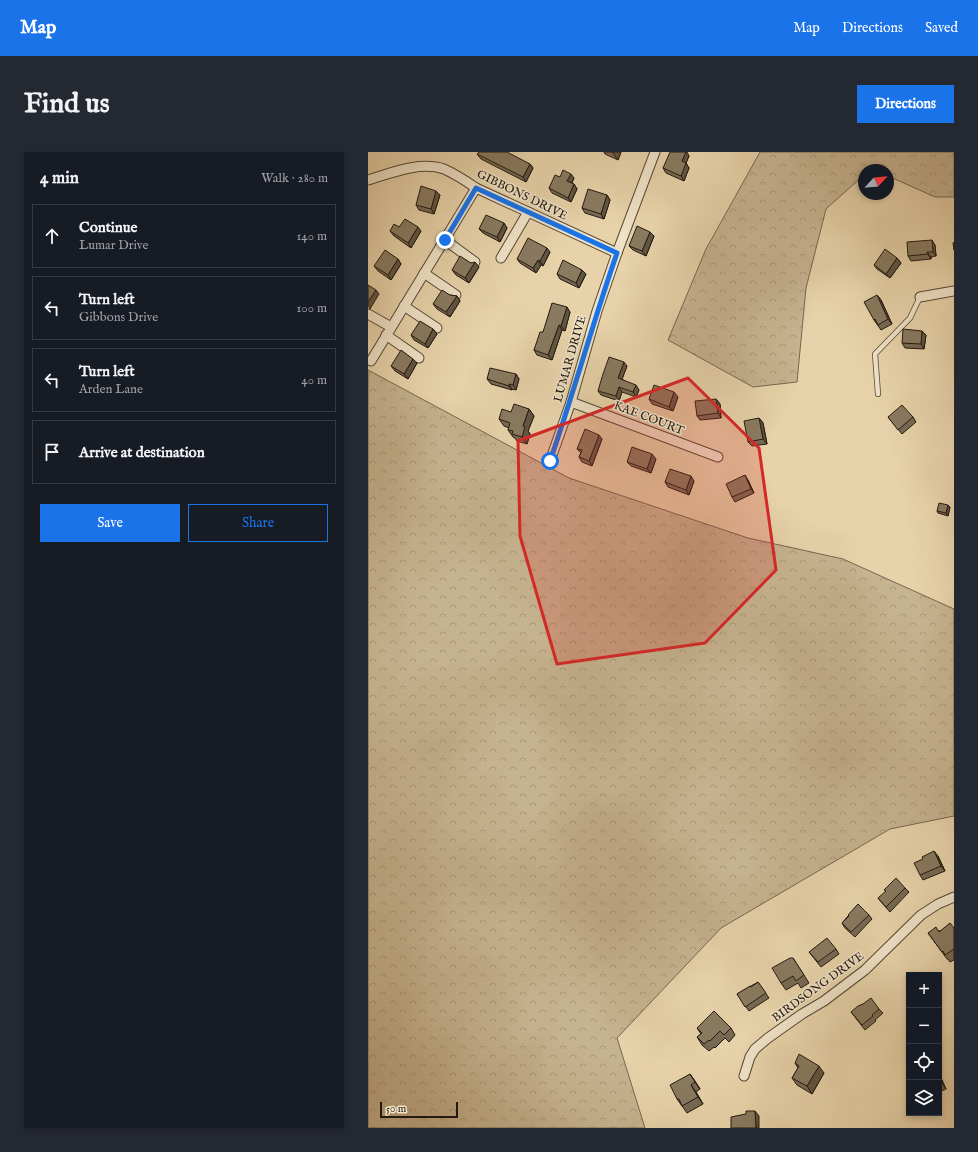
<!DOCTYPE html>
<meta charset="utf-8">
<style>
body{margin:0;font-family:"IM FELL English",serif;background:#242831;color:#f1f3f6}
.controls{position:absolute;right:12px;bottom:12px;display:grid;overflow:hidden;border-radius:0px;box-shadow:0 2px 6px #0003}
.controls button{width:36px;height:36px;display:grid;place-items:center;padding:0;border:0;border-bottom:1px solid #363941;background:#171b24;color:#f1f3f6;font:20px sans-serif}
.compass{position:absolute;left:490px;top:12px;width:36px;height:36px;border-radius:50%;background:#171b24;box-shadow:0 2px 6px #0003;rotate:64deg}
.scale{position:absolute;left:12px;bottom:10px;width:78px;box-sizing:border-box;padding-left:4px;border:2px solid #241a11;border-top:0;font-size:11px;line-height:14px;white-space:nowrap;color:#241a11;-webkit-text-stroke:3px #efe2c7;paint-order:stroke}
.stop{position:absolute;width:12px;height:12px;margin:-9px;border:3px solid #1a73e8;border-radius:50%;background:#fff}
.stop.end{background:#1a73e8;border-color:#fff;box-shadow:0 1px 4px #0008}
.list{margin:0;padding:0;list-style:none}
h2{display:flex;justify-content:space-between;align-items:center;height:52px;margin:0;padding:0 16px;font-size:17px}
h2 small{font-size:13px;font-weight:400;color:#9ea1a6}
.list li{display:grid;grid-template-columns:26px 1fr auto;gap:12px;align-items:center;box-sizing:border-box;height:64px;margin:0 8px 8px;padding:0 8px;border:1px solid #363941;border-radius:0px}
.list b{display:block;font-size:15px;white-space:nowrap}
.list p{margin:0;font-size:13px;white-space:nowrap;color:#9ea1a6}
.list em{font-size:13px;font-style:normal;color:#9ea1a6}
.actions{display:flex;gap:8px;padding:12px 16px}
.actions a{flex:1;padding:9px 0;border:1px solid #1a73e8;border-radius:0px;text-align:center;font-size:14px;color:#1a73e8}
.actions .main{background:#1a73e8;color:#fff}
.icon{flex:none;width:22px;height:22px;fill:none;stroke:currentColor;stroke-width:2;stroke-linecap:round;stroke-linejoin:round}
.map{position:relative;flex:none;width:586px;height:976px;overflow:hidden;border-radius:0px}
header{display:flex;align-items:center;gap:24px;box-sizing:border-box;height:56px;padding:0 20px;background:#1a73e8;color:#fff}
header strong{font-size:19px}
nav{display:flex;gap:22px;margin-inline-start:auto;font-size:14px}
.intro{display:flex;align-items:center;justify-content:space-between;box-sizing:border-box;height:96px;padding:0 24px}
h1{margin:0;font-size:28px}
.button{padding:10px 18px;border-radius:0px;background:#1a73e8;color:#fff;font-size:14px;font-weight:700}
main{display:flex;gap:24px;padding:0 24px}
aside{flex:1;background:#171b24;border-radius:0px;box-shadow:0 2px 6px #0003}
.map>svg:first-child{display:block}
.forest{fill:url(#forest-crowns);stroke:#756650}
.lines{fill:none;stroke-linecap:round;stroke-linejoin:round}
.service-casing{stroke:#554837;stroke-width:6}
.minor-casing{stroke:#554837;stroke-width:11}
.service{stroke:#efe2c7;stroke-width:4.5}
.minor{stroke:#efe2c7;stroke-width:9}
.wall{fill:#766953;stroke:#241a11}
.shaded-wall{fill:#605543;stroke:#241a11}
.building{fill:#897a60;stroke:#241a11}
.route{stroke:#1a73e8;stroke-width:5}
.marked{fill:#d62828;fill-opacity:0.2;stroke:#d62828;stroke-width:3;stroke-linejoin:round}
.labels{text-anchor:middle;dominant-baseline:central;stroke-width:3;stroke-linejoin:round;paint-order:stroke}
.street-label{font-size:12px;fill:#241a11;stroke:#efe2c7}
</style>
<header>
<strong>Map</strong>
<nav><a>Map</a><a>Directions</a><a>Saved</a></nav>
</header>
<div class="intro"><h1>Find us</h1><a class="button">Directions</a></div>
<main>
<aside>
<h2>4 min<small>Walk · 280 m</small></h2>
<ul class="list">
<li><svg class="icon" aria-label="ahead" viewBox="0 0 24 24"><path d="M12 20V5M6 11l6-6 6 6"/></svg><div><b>Continue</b><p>Lumar Drive</p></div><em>140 m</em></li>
<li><svg class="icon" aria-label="left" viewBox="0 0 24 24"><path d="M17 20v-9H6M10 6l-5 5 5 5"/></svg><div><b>Turn left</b><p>Gibbons Drive</p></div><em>100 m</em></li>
<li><svg class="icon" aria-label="left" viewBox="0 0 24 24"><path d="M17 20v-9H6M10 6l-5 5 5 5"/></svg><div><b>Turn left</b><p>Arden Lane</p></div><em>40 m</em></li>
<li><svg class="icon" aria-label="arrive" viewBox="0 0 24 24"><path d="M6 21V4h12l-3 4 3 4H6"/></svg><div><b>Arrive at destination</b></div></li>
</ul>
<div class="actions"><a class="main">Save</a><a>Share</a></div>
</aside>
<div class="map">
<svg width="586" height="976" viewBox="0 0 586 976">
<defs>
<pattern id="forest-crowns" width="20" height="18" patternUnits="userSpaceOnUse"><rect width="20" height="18" fill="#c6b38f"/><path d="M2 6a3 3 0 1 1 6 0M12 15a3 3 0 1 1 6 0" fill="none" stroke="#aa997a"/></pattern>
</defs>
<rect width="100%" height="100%" fill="#e7d2a9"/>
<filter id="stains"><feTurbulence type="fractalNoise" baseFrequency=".005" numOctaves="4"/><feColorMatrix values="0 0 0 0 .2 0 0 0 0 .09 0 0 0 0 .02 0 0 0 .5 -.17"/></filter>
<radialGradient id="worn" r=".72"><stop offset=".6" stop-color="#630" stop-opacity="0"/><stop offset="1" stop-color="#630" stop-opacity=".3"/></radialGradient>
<!-- forest -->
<g class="forest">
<polygon points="392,0 586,0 586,45 567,45 520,24 520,18 503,17 496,18 496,23 458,57 438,136 429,230 385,235 300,188 338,97"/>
<polygon points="0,218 201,326 380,386 475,407 586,457 586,664 522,677 353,776 249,886 277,976 0,976"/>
</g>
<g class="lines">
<defs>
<polyline id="service" points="510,242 507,202 542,166 552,145"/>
<g id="minor">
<path d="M0,28c23,-7 52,-19 76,-11 11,5 22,12 32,19l141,65"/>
<polyline points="77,88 107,110"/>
<polyline points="133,106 160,60"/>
<polyline points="56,121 88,143"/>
<polyline points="552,145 586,139"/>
<polyline points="36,154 69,176"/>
<polyline points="0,162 23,175"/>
<polyline points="18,183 51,206"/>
<polyline points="3,209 108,36"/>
<polyline points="203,250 350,305"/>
<polyline points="182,309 203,250 229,159 249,101 287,0"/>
<polyline points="376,924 382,905 387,897 400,886 434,862 456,849 497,818 553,763 570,752 586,745"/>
</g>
</defs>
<!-- service casing -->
<use href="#service" class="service-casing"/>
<!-- minor casing -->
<use href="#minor" class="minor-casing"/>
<!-- service -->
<use href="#service" class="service"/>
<!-- minor -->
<use href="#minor" class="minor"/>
</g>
<!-- wall -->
<g class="wall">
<polygon points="236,0 253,0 250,8 237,2"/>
<polygon points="109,2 162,12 165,16 158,30 113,7"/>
<polygon points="321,4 318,11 321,16 316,29 298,21 295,16"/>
<polygon points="192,25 206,26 204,31 206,32 209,37 203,50 184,41 181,36"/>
<polygon points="68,39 72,43 66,62 51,58 48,53"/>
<polygon points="239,43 242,48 236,67 217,61 214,56"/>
<polygon points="136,71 139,76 132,90 115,81 111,77"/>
<polygon points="31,75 53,79 43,96 26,84 22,79"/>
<polygon points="286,84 278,104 265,98 261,94"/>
<polygon points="567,93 568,104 563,105 563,107 543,109 540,104"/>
<polygon points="182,100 175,114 173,113 168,121 152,111 149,107"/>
<polygon points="529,106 533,111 522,126 509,117 506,113"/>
<polygon points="30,107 33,112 23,128 10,119 6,114"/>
<polygon points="103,111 111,115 101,131 88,123 84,118"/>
<polygon points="214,118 218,122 211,136 192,127 189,122"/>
<polygon points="82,143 89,144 92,149 82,165 69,157 65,152"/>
<polygon points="509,143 513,148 524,172 513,178 506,168"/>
<polygon points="202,160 197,179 194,178 184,208 169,203 166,198 175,180"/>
<polygon points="65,177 69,182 60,196 46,188 43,183"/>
<polygon points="554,179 558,183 556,197 537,196 534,191"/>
<polygon points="49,211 40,227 27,219 23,214"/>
<polygon points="259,214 254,227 271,238 268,245 254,240 251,249 233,243 230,239"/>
<polygon points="148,222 151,227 148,238 144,237 144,238 123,232 119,227"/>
<polygon points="310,245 305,259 284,252 281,247"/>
<polygon points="348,247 352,252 353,266 332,268 329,264"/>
<polygon points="161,257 166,264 160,279 162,282 159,292 149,289 147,286 145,285 140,278 141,276 136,274 131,267 143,260"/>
<polygon points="520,265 545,265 548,270 534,282"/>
<polygon points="391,266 395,271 399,292 384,294 380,290"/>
<polygon points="234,287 224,314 214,310 211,305 213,301 209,297"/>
<polygon points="288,307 283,321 263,314 259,310"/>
<polygon points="380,328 386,341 367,350 364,345"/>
<polygon points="326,329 321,343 300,335 297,330"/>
<polygon points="582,355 580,364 570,361 569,359"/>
<polygon points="570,704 577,719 555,728 552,723"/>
<polygon points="537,736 541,740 522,760 514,751 510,746"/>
<polygon points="501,763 504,767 487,785 477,776 474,771 480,764"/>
<polygon points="586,776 586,808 582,810 580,807 579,807 560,781"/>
<polygon points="468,797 471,802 453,815 441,800"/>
<polygon points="425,806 441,831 433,836 430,831 418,838 413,831"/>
<polygon points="390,830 401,846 381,859 369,842"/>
<polygon points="495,852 511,857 515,861 507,868 508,869 497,878 483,860"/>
<polygon points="329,876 363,876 367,883 361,890 357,886 347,896 346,895 341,899 334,893 329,885 333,882"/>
<polygon points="427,911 456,921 444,942 429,933 424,926 430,916"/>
<polygon points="322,922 332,937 328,940 335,952 319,961 309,947"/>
<polygon points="571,924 574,928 578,937 571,940"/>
</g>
<!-- shaded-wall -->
<g class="shaded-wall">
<polygon points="245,0 253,0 250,8 245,1"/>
<polygon points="318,0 319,0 321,4 318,11 321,16 316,29 313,24 314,9"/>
<polygon points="162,12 165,16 158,30 155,25"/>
<polygon points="203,22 206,26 202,33 199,29"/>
<polygon points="206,32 209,37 203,50 200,46"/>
<polygon points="68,39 72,43 66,62 63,57"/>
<polygon points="239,43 242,48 236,67 233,62"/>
<polygon points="136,71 139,76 132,90 129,85"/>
<polygon points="50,75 53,79 43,96 40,91"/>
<polygon points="282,80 286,84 278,104 274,99"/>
<polygon points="564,88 567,93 568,104 565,100"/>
<polygon points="179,96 182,100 175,114 172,109"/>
<polygon points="559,100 563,105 563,107 560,102"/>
<polygon points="529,106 533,111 522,126 518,122"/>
<polygon points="30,107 33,112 23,128 20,123"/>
<polygon points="170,108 173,113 168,121 165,116"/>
<polygon points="107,110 111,115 101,131 97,126"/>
<polygon points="214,118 218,122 211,136 208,131"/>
<polygon points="8,138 11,142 2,157 0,153 0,150"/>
<polygon points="509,143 513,148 524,172 520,167"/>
<polygon points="89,144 92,149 82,165 78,160"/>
<polygon points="199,155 202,160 197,179 193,174"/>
<polygon points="191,173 194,178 184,208 180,203"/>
<polygon points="65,177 69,182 60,196 57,192"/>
<polygon points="554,179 558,183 556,197 553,192"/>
<polygon points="45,207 49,211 40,227 36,222"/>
<polygon points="256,210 259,214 253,230 250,226"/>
<polygon points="148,222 151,227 148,238 145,233"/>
<polygon points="141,232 144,237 144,238 141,234"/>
<polygon points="268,233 271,238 268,245 265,240"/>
<polygon points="251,235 254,240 251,249 248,244"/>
<polygon points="306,240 310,245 305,259 301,255"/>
<polygon points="348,247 352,252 353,266 350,261"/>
<polygon points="161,257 166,264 160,279 162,282 159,292 154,285 155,274"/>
<polygon points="391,266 395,271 399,292 395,287"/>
<polygon points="231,283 234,287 224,314 221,309"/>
<polygon points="284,302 288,307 283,321 279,317"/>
<polygon points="377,323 380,328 386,341 383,337"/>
<polygon points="323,324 326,329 321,343 318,338"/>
<polygon points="580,353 582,355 580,364 578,361"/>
<polygon points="566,699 570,704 577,719 573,714"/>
<polygon points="451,914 456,921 444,942 439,934"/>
<polygon points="322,922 327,929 332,937 327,930"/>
<polygon points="571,924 574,928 578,937 573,930 571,926"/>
<polygon points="323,933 328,940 335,952 330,945"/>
<polygon points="387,959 391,964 391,976 388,976"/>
</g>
<!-- building -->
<g class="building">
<polygon points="111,0 139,0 162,12 155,25 109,2"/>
<polygon points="302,0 318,0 314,9 318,11 313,24 295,16"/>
<polygon points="195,18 203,22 199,29 206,32 200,46 181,36 187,23 192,25"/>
<polygon points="53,34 68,39 63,57 48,53"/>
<polygon points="220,37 239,43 233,62 214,56"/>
<polygon points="118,63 136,71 129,85 111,77"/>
<polygon points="37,67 50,75 40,91 22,79 26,72 31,75"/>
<polygon points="269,74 282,80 274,99 261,94"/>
<polygon points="160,86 179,96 172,109 170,108 165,116 149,107"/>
<polygon points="564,88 565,100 559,100 560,102 540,104 539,90"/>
<polygon points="586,90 586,98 585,91"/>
<polygon points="517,97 529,106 518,122 506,113"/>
<polygon points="17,98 30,107 20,123 6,114"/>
<polygon points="92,104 103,111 107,110 97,126 84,118"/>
<polygon points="195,108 214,118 208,131 189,122"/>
<polygon points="0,133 8,138 0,150"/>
<polygon points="74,138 82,143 89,144 78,160 65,152"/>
<polygon points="509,143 520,167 510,173 507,167 506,168 496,150"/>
<polygon points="184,151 199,155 193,174 191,173 180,203 166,198 172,180 175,180"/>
<polygon points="52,169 65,177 57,192 43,183"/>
<polygon points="535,177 554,179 553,192 534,191"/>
<polygon points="33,198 45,207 36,222 23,214"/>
<polygon points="241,205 256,210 250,226 268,233 265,240 251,235 248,244 230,239 234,225"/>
<polygon points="122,216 148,222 145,233 141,232 141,234 119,227"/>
<polygon points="286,233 306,240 301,255 281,247"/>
<polygon points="348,247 350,261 329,264 327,249"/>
<polygon points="146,252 161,257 155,274 157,275 154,285 144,282 145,279 140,278 142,271 131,267 134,257 143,260"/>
<polygon points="534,253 545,265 530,278 520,265"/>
<polygon points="391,266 395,287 380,290 376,269"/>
<polygon points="217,277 231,283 221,309 211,305 214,298 209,297"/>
<polygon points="264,295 284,302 279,317 259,310"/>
<polygon points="302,317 323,324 318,338 297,330"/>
<polygon points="377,323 383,337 364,345 358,332"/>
<polygon points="571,351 580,353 578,361 569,359"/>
<polygon points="566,699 573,714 552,723 546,711 555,707 554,705"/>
<polygon points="528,726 537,736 518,755 510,746 518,739 516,738"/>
<polygon points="490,752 501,763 483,780 474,771 481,764 480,763"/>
<polygon points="582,771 586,776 586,797 577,803 575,799 574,800 560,781 568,775 571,780"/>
<polygon points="459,786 468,797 450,810 441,800"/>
<polygon points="422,806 425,806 436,823 428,829 425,824 413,831 404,816"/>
<polygon points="390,830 398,841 377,855 369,842 382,834 383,835"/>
<polygon points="503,846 511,857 504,863 505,864 494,873 483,860 490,854 495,852"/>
<polygon points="346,859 363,876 356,883 352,879 342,889 341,888 336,892 329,885 334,881 329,876"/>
<polygon points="431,902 451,914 439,934 424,926 431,914 427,911"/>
<polygon points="322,922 327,930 323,933 330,945 314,954 311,947 309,947 302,933"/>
<polygon points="378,959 387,959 388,976 363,976 363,965 378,962"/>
</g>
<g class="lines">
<!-- route -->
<path class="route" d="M77,88l31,-52 141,65c-24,69 -43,139 -67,208"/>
</g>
<!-- marked area -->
<path class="marked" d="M320,226l71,70 17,122 -71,73 -148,21 -37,-128 -2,-95z"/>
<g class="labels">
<!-- street labels -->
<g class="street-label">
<text transform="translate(154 43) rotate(26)">GIBBONS DRIVE</text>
<text transform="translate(202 207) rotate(-74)">LUMAR DRIVE</text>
<text transform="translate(281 266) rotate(21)">KAE COURT</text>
<text transform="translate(450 835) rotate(-36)">BIRDSONG DRIVE</text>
</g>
</g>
<rect width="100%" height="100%" filter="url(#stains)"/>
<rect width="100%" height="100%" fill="url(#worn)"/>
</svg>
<div class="controls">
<button>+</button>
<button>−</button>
<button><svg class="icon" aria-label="locate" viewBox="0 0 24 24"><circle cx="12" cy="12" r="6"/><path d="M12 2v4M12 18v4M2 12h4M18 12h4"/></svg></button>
<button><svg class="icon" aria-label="layers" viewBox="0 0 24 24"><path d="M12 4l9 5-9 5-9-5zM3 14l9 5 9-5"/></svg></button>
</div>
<svg class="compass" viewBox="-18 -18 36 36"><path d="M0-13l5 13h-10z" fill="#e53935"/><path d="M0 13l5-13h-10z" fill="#9ea1a6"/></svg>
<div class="scale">50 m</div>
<div class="stop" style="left:182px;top:309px"></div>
<div class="stop end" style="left:77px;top:88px"></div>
</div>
</main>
